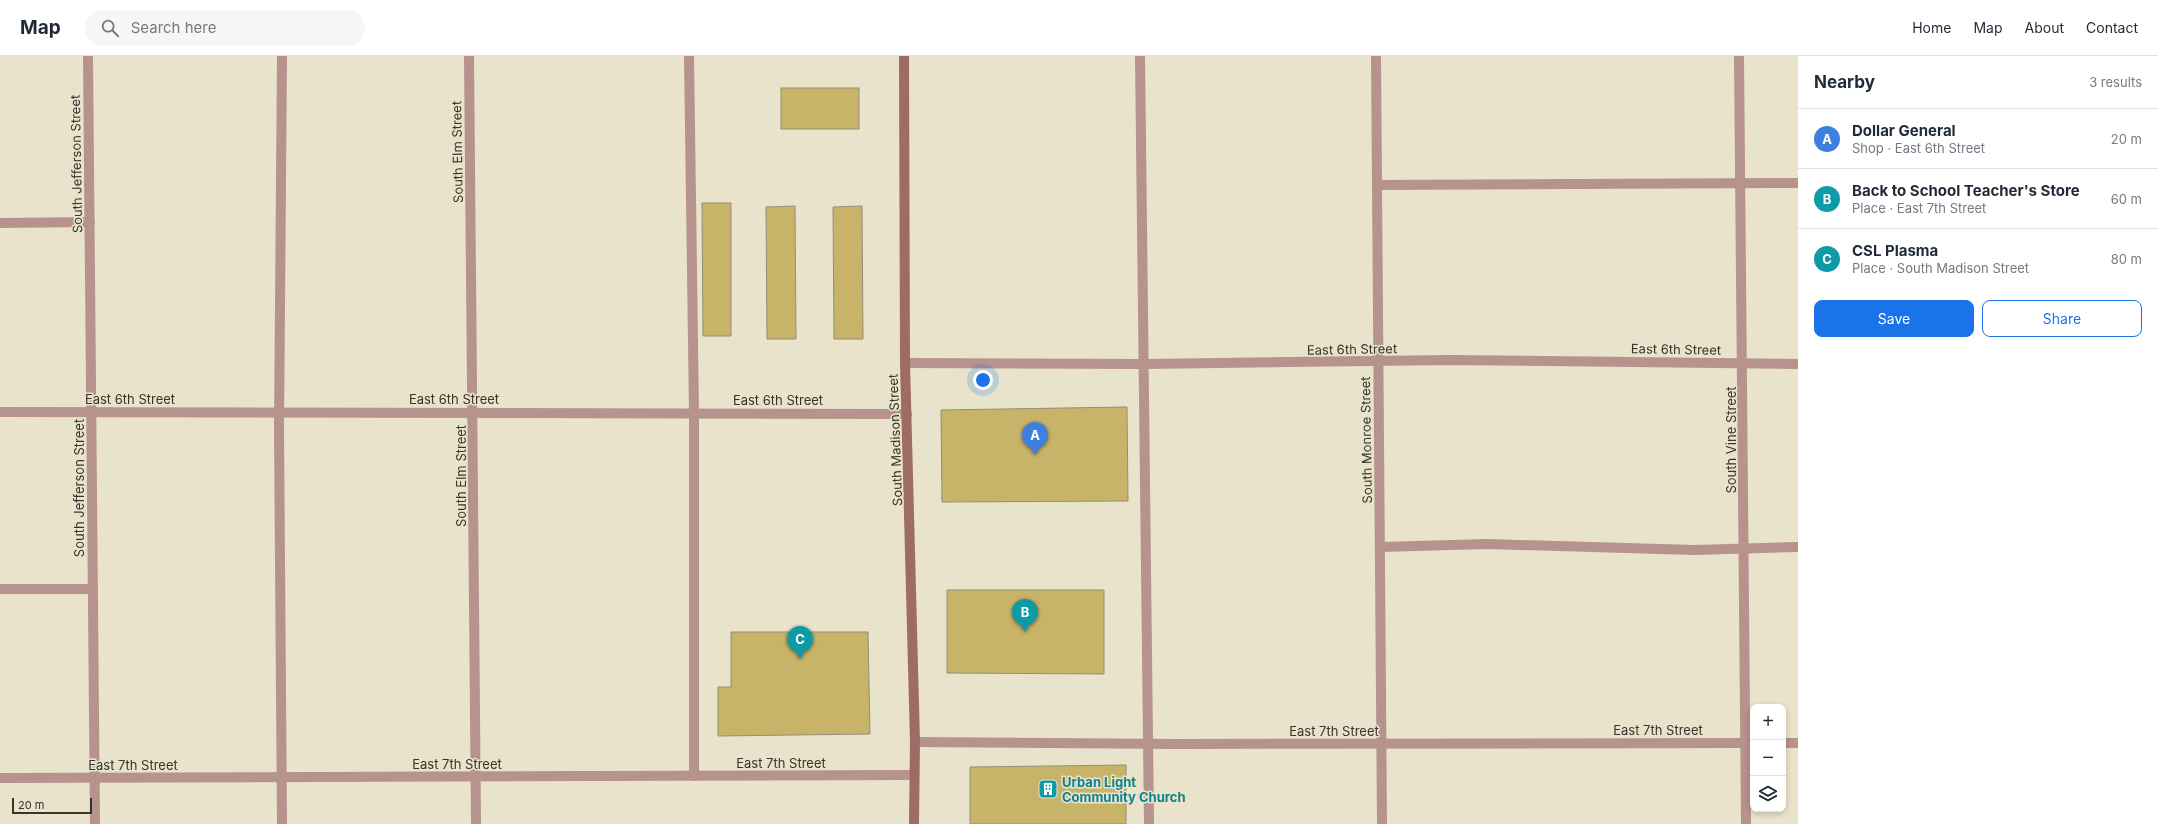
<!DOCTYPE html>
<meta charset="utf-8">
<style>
body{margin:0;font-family:Inter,sans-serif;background:#f6f6f7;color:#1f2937}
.controls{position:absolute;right:12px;bottom:12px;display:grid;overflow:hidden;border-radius:8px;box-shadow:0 2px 6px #0003}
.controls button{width:36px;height:36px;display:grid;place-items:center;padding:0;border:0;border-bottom:1px solid #e0e1e3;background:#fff;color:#1f2937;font:20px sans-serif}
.scale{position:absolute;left:12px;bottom:10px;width:80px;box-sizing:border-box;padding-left:4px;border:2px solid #37342b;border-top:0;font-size:11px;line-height:14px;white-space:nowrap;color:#37342b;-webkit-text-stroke:3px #e9e3cb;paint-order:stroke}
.you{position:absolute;left:983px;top:324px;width:14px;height:14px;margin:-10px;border:3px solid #fff;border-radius:50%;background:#1a73e8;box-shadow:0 0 0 6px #1a73e833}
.badge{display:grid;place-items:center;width:26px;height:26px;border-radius:50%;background:#1a73e8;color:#fff;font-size:13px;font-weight:700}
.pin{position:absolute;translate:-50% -33px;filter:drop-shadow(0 1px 2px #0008)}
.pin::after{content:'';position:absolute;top:21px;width:14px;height:12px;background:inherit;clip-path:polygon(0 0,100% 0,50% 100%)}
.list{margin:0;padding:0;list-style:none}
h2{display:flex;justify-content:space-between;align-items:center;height:52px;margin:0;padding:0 16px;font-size:17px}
h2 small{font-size:13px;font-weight:400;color:#747a83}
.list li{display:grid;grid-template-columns:26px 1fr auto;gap:12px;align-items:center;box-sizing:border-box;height:60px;padding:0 16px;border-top:1px solid #e0e1e3}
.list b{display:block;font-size:15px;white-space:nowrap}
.list p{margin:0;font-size:13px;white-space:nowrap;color:#747a83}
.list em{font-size:13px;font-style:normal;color:#747a83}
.actions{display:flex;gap:8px;padding:12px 16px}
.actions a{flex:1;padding:9px 0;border:1px solid #1a73e8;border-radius:8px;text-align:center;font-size:14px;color:#1a73e8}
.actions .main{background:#1a73e8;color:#fff}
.icon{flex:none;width:22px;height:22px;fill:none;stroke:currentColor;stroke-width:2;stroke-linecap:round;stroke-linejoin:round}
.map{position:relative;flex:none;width:1798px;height:768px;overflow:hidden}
header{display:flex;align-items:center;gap:24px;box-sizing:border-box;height:56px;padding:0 20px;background:#fff;border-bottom:1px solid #e0e1e3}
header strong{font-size:19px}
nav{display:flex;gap:22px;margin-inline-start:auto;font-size:14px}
.search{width:280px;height:36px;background:#f6f6f7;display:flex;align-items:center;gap:10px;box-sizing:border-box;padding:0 14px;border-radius:22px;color:#747a83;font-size:15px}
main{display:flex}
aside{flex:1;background:#fff}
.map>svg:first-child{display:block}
.building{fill:#c8b469;stroke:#938e78}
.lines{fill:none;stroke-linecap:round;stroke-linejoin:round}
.service{stroke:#b6938c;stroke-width:10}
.minor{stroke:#b6938c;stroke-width:10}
.secondary{stroke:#9e6c62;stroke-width:10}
.labels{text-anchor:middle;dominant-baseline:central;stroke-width:3;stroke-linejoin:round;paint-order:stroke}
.street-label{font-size:13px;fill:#37342b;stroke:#e9e3cb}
.culture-label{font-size:13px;font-weight:bold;fill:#0d838f;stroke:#e9e3cb;text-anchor:start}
</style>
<header>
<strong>Map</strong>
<div class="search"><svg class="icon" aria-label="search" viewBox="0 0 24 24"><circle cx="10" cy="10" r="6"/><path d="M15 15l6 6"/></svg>Search here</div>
<nav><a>Home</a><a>Map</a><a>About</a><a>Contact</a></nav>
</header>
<main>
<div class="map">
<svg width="1798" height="768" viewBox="0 0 1798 768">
<rect width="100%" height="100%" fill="#e9e3cb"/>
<!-- building -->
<g class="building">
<rect x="781" y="32" width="78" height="41"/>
<polygon points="702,147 731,147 731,280 703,280"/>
<polygon points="795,150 796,283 767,283 766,151"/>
<polygon points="862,150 863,283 834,283 833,151"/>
<polygon points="1127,351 1128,445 942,446 941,354"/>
<polygon points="947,534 1104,534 1104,618 947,617"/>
<polygon points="731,576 868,576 870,678 718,680 718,631 731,631"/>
<polygon points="1126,709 1126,768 970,768 970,711"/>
</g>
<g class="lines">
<!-- service -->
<g class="service">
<polyline points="282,0 279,374 282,768"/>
<polyline points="689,0 694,357 694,720"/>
<polyline points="1140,0 1149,768"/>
<polyline points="1377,129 1798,127"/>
<polyline points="0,167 90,166"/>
<polyline points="1380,491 1487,488 1694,494 1798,491"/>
<polyline points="0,533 93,533"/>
</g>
<!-- minor -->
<g class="minor">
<polyline points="88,0 95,768"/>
<polyline points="469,0 476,768"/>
<polyline points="1376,0 1382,768"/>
<polyline points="1739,0 1746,768"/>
<polyline points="905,307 1145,308 1450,304 1798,308"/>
<polyline points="0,356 907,358"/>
<polyline points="915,686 1175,688 1753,687"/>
<polyline points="1783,687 1798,687"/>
<polyline points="0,722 914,719"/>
</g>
<!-- secondary -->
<polyline class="secondary" points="904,0 905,307 915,686 914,768"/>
</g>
<!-- icons -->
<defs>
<symbol id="building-square" viewBox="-11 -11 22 22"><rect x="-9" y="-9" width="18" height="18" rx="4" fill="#0f9aa8" stroke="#e9e3cb"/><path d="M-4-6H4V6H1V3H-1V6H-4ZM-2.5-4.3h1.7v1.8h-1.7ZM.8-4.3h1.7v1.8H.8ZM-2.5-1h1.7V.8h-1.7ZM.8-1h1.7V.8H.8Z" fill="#fff"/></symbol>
</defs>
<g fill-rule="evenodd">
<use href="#building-square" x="1037" y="722" width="22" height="22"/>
</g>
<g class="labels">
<!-- street labels -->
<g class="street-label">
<text transform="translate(457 96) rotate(-91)">South Elm Street</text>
<text transform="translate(76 108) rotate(-91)">South Jefferson Street</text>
<text transform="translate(1352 293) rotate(-1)">East 6th Street</text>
<text transform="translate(1676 293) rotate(1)">East 6th Street</text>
<text x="130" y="343">East 6th Street</text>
<text x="454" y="343">East 6th Street</text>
<text x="778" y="344">East 6th Street</text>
<text transform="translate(895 384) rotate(-92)">South Madison Street</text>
<text transform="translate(1366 384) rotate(-91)">South Monroe Street</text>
<text transform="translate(1731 384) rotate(-90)">South Vine Street</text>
<text transform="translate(461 420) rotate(-90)">South Elm Street</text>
<text transform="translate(79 432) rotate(-90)">South Jefferson Street</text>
<text x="1658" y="674">East 7th Street</text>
<text x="1334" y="675">East 7th Street</text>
<text x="781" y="707">East 7th Street</text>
<text x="457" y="708">East 7th Street</text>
<text x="133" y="709">East 7th Street</text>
</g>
<!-- culture labels -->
<g class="culture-label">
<text x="1062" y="726">Urban Light<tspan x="1062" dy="15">Community Church</tspan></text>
</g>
</g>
</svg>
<div class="controls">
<button>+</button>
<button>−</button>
<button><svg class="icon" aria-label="layers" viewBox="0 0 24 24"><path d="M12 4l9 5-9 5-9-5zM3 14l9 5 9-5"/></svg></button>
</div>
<div class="scale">20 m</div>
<div class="you"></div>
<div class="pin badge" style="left:1035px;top:399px;background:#3f7fe0">A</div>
<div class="pin badge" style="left:1025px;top:576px;background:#0f9aa8">B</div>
<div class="pin badge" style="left:800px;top:603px;background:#0f9aa8">C</div>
</div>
<aside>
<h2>Nearby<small>3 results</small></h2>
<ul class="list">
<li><span class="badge" style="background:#3f7fe0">A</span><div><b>Dollar General</b><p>Shop · East 6th Street</p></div><em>20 m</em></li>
<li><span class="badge" style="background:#0f9aa8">B</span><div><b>Back to School Teacher's Store</b><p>Place · East 7th Street</p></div><em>60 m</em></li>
<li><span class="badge" style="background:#0f9aa8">C</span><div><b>CSL Plasma</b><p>Place · South Madison Street</p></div><em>80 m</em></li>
</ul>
<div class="actions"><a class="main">Save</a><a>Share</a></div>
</aside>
</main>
